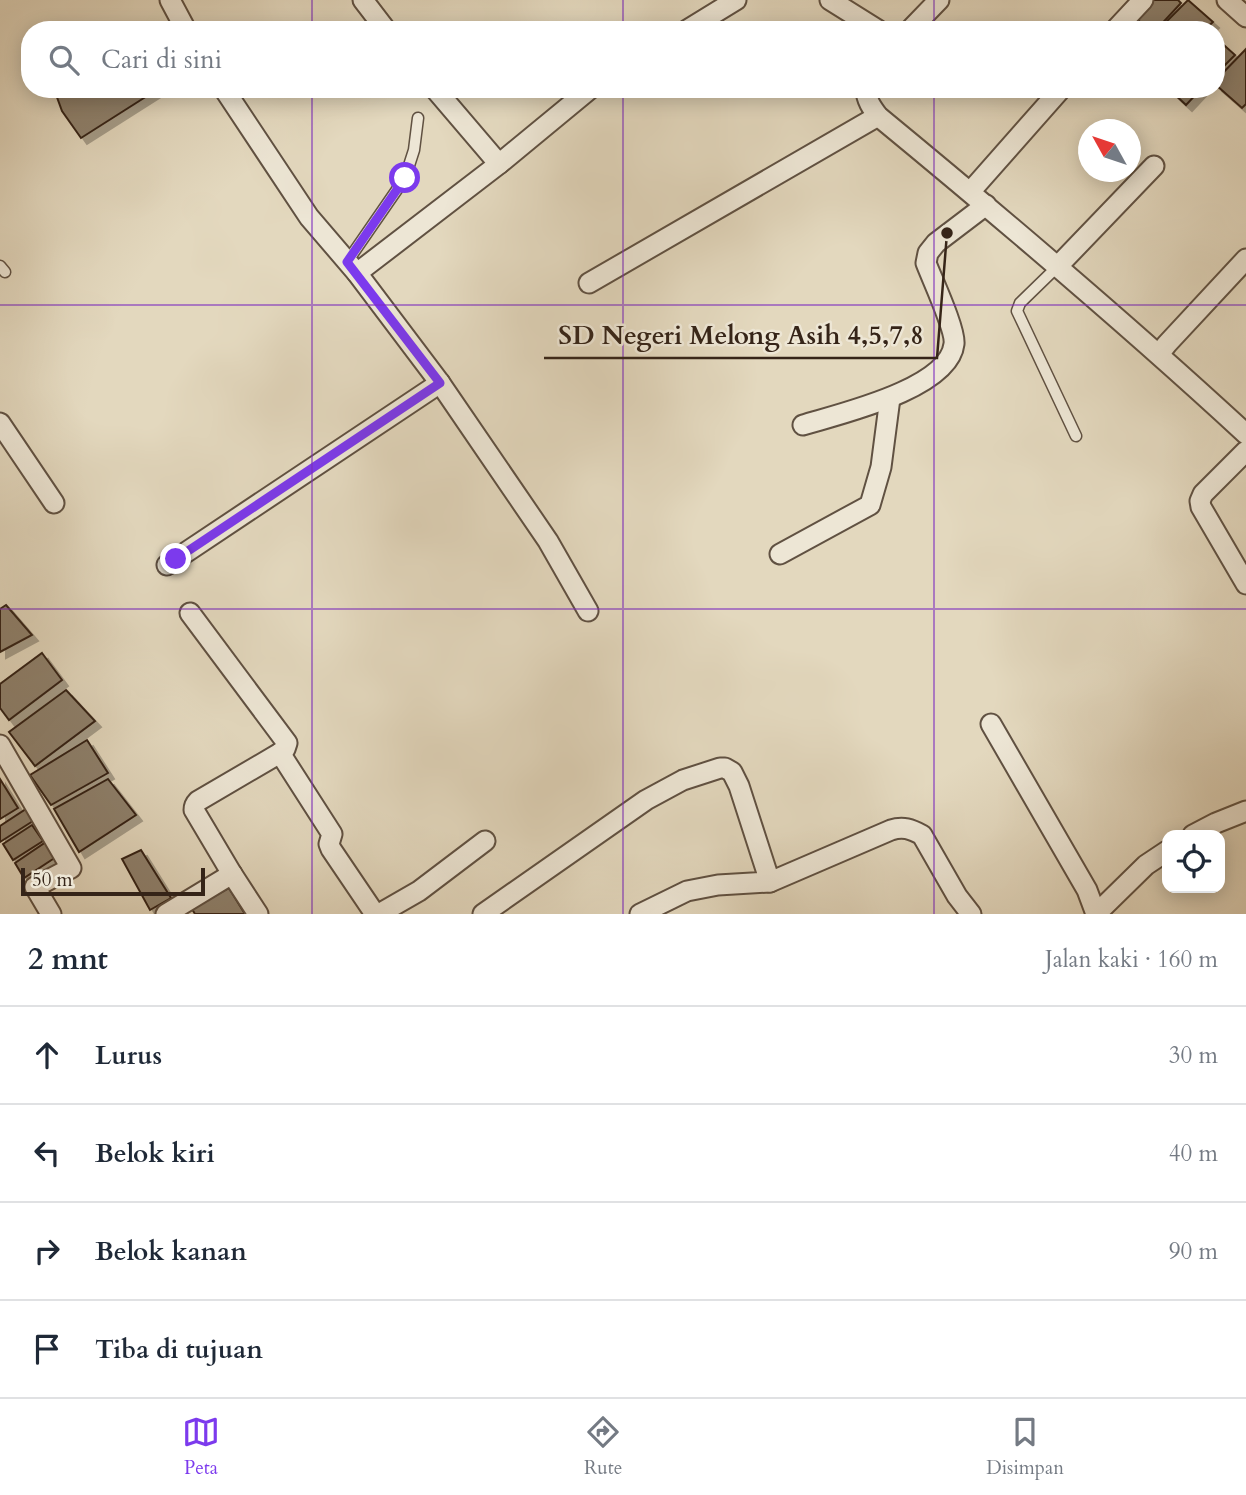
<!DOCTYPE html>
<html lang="id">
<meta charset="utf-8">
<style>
body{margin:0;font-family:Cardo,serif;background:#f2f2f3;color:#1f2937}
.controls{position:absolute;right:21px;bottom:21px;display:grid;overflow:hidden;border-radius:14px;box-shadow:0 4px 18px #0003}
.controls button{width:63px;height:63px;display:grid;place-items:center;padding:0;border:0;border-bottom:2px solid #e0e1e3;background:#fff;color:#1f2937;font:35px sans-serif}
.compass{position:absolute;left:1078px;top:119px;width:63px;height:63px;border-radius:50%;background:#fff;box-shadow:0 4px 18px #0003;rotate:310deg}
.scale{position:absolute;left:21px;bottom:18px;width:184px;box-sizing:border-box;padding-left:7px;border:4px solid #352418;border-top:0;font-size:19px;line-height:24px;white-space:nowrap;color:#352418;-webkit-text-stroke:5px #ede6d5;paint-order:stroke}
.stop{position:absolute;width:21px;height:21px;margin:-16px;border:5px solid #7c3aed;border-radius:50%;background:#fff}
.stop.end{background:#7c3aed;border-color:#fff;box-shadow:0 2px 7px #0008}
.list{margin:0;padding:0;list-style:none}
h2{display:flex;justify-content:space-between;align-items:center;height:91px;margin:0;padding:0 28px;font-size:30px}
h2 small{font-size:23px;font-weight:400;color:#747a83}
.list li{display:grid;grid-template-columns:46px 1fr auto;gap:21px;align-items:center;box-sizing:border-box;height:98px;padding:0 28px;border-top:2px solid #e0e1e3}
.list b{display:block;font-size:26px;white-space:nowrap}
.list em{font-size:23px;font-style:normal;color:#747a83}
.icon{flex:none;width:38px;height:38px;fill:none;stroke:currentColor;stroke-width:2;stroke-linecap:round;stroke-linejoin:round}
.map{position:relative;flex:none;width:1246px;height:914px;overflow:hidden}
.search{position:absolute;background:#fff;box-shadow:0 4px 18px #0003;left:21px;right:21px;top:21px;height:77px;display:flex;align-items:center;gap:18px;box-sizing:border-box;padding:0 24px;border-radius:28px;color:#747a83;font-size:26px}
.sheet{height:483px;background:#fff}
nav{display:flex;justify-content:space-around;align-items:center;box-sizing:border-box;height:98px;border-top:2px solid #e0e1e3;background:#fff;font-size:19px;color:#747a83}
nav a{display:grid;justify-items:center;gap:4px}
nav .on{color:#7c3aed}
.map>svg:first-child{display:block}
.building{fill:#8f826e;stroke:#352418;stroke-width:2;filter:url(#shadow)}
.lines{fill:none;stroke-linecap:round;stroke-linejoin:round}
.service-casing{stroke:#605142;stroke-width:13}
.minor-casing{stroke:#605142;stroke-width:23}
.service{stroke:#ede6d5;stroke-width:10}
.minor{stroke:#ede6d5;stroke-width:19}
.route{stroke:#7c3aed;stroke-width:9}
.grid{fill:none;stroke:#7b2cbf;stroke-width:2;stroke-opacity:0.55}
.leader{fill:none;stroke:#352418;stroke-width:2.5}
.callout-dot{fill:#352418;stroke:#ede6d5;stroke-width:2.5}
.callout-label{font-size:26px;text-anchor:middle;font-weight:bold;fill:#352418;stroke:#ede6d5;stroke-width:5;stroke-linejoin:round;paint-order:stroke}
</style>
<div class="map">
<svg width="1246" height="914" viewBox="0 0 1246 914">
<defs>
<filter id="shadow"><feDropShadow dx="6" dy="6" stdDeviation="0" flood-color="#0004"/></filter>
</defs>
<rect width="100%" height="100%" fill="#e3d8be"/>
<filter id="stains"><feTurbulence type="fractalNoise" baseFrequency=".00286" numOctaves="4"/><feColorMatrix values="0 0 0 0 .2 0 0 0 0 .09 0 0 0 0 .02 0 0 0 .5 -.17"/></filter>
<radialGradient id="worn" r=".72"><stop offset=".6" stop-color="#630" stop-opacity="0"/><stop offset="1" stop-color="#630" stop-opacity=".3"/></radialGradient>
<!-- building -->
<g class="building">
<polygon points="1153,0 1178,0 1181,3 1156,30 1148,30 1136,18"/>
<polygon points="1188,0 1213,22 1204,30 1158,30"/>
<polygon points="1216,38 1235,55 1216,74"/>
<polygon points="1246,49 1246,104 1242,108 1216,85 1216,80"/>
<polygon points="54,89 158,89 81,138 62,111"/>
<polygon points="1169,89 1201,89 1186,105"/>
<polygon points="6,605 32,635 0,652 0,609"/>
<polygon points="42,653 62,680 9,720 0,708 0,684"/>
<polygon points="66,690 95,721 35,766 9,732"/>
<polygon points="87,740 108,773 51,805 30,775"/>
<polygon points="0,779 18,808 0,819"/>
<polygon points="108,779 136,815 79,852 54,809"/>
<polygon points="26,809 33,821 0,842 0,826"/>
<polygon points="32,825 43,841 13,860 3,844"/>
<polygon points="46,842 56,857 24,878 15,863"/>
<polygon points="141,850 171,898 150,910 122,859"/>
<polygon points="229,888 245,914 195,914 192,909"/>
</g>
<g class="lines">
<defs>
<g id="service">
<polyline points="347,262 405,178 414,150 418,118"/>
<polyline points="0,266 5,272"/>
<polyline points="1057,267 1020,303 1017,311 1076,436"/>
</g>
<g id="minor">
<polyline points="170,0 186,30"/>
<polyline points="363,0 386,30"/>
<polyline points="830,0 878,30"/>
<polyline points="1227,0 1246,17"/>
<polyline points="687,30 736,0"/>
<polyline points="910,30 939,0"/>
<polyline points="1115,30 1143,0"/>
<polyline points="224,89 309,217 357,273 440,383 548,541 588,611"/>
<path d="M866,89c0,11 6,19 12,27 125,103 249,208 368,318"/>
<polyline points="499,164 590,89"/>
<polyline points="970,192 1061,89"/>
<polyline points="1057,267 1154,166"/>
<polyline points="357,273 499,164 435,89"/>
<polyline points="589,283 878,116"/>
<polyline points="1159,354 1167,344 1246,259"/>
<polyline points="0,423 54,503"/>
<path d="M803,425c36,-11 146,-36 151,-81 2,-14 -22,-65 -28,-81l2,-10 8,-10 50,-38"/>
<polyline points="1246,451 1203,494 1200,501 1201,507 1246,584"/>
<polyline points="780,554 870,505 881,467 890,398"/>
<polyline points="167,565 440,383"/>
<path d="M190,613l97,130 -2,6 -5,4 -82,48c-3,3 -4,5 -4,9l38,64 26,40"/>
<polyline points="991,724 1087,890 1096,914"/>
<polyline points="0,745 71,868 35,887 51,914"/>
<polyline points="280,753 332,834 329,844 331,849 375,914"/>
<polyline points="1193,835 1216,823 1246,811"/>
<path d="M770,882l121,-52c12,-4 20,-1 31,5l35,61 14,18"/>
<polyline points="166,914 232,874"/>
<polyline points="379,914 419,891 485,841"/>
<polyline points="483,914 646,800 683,780 720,768 725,768 732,772 739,786 770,882 718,885 687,891 640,914"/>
<polyline points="1096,914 1146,865 1167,851"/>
</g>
</defs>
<!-- service casing -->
<use href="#service" class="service-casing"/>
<!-- minor casing -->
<use href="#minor" class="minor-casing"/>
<!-- service -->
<use href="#service" class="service"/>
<!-- minor -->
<use href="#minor" class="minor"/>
</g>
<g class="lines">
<!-- route -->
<polyline class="route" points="176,559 440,383 347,262 405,178"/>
</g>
<!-- grid -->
<path class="grid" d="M312,0v30M623,0v30M934,0v30M312,89v825M623,89v825M934,89v825M0,305h1246M0,609h1246"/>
<!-- callouts -->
<path class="leader" d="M947 233L937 358H544"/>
<circle class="callout-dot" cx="947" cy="233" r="7"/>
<g class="callout-label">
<text x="741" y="344">SD Negeri Melong Asih 4,5,7,8</text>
</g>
<rect width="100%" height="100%" filter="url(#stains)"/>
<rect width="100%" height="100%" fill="url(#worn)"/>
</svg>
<div class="controls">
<button><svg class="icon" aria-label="locate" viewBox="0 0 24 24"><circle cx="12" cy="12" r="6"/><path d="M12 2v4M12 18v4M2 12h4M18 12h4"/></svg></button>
</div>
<svg class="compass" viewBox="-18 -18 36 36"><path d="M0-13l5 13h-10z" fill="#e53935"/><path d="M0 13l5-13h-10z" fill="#747a83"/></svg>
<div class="scale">50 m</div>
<div class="stop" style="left:405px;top:178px"></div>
<div class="stop end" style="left:176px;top:559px"></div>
<div class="search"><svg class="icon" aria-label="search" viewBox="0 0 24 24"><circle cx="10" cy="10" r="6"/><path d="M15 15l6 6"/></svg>Cari di sini</div>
</div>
<section class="sheet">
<h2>2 mnt<small>Jalan kaki · 160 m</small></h2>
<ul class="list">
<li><svg class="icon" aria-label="ahead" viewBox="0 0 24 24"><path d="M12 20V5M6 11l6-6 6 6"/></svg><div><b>Lurus</b></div><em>30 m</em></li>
<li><svg class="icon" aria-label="left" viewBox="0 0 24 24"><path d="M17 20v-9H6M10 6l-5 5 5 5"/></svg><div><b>Belok kiri</b></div><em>40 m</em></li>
<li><svg class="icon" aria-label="right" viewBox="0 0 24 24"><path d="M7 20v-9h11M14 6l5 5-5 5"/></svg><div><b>Belok kanan</b></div><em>90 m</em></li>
<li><svg class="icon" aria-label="arrive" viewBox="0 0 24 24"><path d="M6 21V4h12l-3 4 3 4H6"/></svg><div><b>Tiba di tujuan</b></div></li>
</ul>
</section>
<nav>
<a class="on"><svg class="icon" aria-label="map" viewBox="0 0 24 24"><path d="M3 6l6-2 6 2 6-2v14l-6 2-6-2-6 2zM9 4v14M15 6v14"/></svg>Peta</a>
<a><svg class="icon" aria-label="directions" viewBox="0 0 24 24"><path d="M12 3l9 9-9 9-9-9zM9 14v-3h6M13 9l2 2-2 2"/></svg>Rute</a>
<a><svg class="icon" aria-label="saved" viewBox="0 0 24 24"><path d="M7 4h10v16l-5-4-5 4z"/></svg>Disimpan</a>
</nav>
